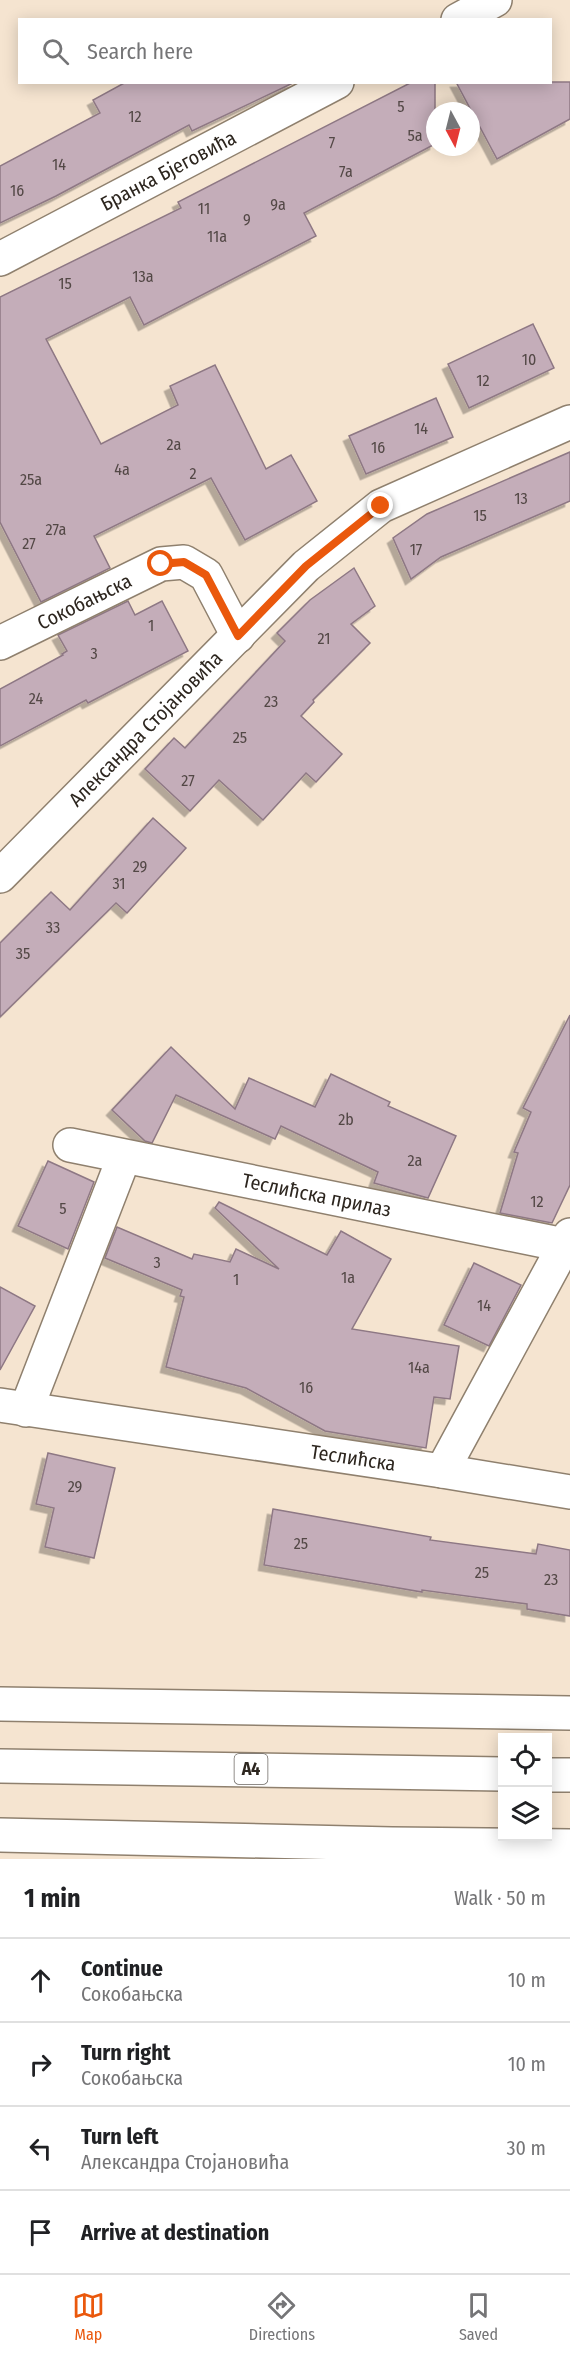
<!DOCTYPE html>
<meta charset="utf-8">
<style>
body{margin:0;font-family:"Fira Sans Condensed",sans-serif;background:#f6f6f6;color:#202124}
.controls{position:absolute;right:18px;bottom:18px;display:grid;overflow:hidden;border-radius:0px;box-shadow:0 3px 15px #0003}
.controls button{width:54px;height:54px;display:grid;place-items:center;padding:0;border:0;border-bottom:2px solid #e0e0e0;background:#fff;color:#202124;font:30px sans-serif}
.compass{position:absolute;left:426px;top:102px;width:54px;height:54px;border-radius:50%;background:#fff;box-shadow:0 3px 15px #0003;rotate:173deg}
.stop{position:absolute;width:18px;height:18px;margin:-14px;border:4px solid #ea580c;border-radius:50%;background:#fff}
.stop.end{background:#ea580c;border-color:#fff;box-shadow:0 2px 6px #0008}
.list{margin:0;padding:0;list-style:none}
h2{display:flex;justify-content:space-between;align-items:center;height:78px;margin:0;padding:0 24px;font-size:26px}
h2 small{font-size:20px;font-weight:400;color:#757577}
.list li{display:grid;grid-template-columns:39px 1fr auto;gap:18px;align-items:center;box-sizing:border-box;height:84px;padding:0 24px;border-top:2px solid #e0e0e0}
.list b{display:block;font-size:22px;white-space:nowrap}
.list p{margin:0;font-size:20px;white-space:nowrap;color:#757577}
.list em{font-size:20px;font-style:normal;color:#757577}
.icon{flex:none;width:33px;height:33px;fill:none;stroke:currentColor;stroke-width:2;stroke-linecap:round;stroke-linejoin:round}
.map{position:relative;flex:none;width:570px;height:1859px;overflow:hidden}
.search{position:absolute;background:#fff;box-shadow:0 3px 15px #0003;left:18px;right:18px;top:18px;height:66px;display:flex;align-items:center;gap:15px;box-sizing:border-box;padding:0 21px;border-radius:0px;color:#757577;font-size:22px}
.sheet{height:414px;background:#fff}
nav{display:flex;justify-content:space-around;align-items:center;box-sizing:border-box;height:84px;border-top:2px solid #e0e0e0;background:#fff;font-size:16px;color:#757577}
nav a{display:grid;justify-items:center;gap:3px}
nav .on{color:#ea580c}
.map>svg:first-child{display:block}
.building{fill:#c4adb9;stroke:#8e7884;stroke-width:1.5;filter:url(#shadow)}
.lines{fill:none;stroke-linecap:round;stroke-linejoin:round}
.minor-casing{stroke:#8f806e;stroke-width:36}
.secondary-casing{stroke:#8f806e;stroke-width:36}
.motorway-casing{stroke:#8f806e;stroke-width:36}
.minor{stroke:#fff;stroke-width:33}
.secondary{stroke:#fff;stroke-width:33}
.motorway{stroke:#fff;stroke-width:33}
.route{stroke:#ea580c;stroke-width:8}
.labels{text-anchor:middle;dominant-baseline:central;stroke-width:5;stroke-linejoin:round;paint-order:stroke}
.number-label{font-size:16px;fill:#534846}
.shield{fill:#fff;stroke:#6c6762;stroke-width:1.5}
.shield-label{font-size:18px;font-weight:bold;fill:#2d261f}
.street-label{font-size:20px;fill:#2d261f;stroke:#fff}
</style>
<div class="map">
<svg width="570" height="1859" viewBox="0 0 570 1859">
<defs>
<filter id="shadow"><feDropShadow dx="-5.5" dy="5.5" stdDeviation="0" flood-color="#0004"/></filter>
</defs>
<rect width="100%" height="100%" fill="#f5e4d0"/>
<!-- building -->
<g class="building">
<polygon points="126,82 295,82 192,131 189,125 56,196 0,223 0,166 100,113 93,100"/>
<polygon points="412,82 435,82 435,144 304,213 316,236 144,325 130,297 46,339 101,444 178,405 170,386 215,365 266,469 291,455 317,501 245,540 211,478 94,536 110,568 41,602 0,522 0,297 181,208 178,202"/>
<polygon points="456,82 570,82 570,119 497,159"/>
<polygon points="533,324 554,368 469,408 448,364"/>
<polygon points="436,398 453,437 366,474 349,436"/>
<polygon points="570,452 570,501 441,557 411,579 393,538 427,514"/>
<polygon points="354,568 375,606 351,624 370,643 313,700 314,702 301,716 342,754 316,782 306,773 263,820 219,780 190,811 145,769 174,738 185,748 285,641 277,633 310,600"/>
<polygon points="128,601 135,615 162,601 188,651 88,703 86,700 0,746 0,689 63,655 62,654 67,651 58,635"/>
<polygon points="153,818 186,848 127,913 116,903 0,1017 0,943 51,892 70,910"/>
<polygon points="570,1015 570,1185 552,1223 500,1213 518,1153 514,1152 531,1112 523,1108"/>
<polygon points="171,1047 235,1109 249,1078 315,1107 331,1074 390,1102 388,1106 456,1136 428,1198 374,1183 378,1172 281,1126 275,1139 176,1095 152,1143 145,1141 112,1110"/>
<polygon points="48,1161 94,1182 68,1249 18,1226"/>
<polygon points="219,1202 327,1255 341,1231 391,1259 352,1329 459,1346 450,1399 434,1397 426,1448 325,1431 246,1388 166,1367 184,1297 180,1296 182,1290 105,1258 117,1227 192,1259 194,1254 230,1262 236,1249 279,1269 215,1208"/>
<polygon points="474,1263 521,1285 489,1346 444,1325"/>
<polygon points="0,1287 35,1306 0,1370"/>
<polygon points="48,1453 115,1468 94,1558 45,1547 54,1508 36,1504"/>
<polygon points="273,1509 431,1537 430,1540 536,1554 538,1544 570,1550 570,1616 527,1609 527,1604 422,1590 422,1592 264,1565"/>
</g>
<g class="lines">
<defs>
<g id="minor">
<polyline points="458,20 495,0"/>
<path id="s1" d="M0,259l337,-177"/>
<path id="s2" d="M0,643l161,-79 23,-2 22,13 32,61"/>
<path id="s3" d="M0,876l306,-310 75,-60 189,-84"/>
<path id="s4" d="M70,1145l494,100"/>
<path id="s5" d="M0,1405l442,66 128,-236"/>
<polyline points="26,1410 124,1157"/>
<polyline points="442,1471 570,1492"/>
</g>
<polyline id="secondary" points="0,1704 570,1713"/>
<g id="motorway">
<polyline points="0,1766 502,1774"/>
<polyline points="548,1775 570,1775"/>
<polyline points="0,1835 392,1844 570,1846"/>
</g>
</defs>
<!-- minor casing -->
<use href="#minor" class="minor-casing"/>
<!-- secondary casing -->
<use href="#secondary" class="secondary-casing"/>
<!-- motorway casing -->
<use href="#motorway" class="motorway-casing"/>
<!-- minor -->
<use href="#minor" class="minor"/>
<!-- secondary -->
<use href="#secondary" class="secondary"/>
<!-- motorway -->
<use href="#motorway" class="motorway"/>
</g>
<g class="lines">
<!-- route -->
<polyline class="route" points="161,564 184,562 206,575 238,636 306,566 381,506"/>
</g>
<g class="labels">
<!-- number labels -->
<g class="number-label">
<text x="401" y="106">5</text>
<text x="135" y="116">12</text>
<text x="415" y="135">5a</text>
<text x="332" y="142">7</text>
<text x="59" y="164">14</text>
<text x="346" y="171">7a</text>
<text x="17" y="190">16</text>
<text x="278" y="204">9a</text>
<text x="204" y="208">11</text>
<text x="247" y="219">9</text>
<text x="217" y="236">11a</text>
<text x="143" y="276">13a</text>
<text x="65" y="283">15</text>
<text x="529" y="359">10</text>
<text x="483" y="380">12</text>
<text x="421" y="428">14</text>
<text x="174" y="444">2a</text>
<text x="378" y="447">16</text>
<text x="122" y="469">4a</text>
<text x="193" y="473">2</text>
<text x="31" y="479">25a</text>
<text x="521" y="498">13</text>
<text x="480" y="515">15</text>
<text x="56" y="529">27a</text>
<text x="29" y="543">27</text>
<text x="416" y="549">17</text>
<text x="151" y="625">1</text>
<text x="324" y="638">21</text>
<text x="94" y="653">3</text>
<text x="36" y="698">24</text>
<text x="271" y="701">23</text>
<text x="240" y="737">25</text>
<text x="188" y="780">27</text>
<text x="140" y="866">29</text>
<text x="119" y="883">31</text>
<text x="53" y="927">33</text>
<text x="23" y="953">35</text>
<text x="346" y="1119">2b</text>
<text x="415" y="1160">2a</text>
<text x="537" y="1201">12</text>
<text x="63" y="1208">5</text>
<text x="157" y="1262">3</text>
<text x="348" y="1277">1a</text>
<text x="236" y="1279">1</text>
<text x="484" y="1305">14</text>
<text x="419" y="1367">14a</text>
<text x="306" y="1387">16</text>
<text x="75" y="1486">29</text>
<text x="301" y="1543">25</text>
<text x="482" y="1572">25</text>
<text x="551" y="1579">23</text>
</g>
<!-- shield labels -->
<rect class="shield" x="234.5" y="1754" width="33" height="30" rx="4.5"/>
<g class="shield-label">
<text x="251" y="1769">A4</text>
</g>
<!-- street labels -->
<g class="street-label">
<text stroke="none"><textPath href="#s1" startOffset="190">Бранка Бјеговића</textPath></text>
<text stroke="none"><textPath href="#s2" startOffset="94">Сокобањска</textPath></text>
<text stroke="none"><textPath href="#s3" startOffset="207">Александра Стојановића</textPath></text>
<text stroke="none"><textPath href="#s4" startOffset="252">Теслићска прилаз</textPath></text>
<text stroke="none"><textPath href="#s5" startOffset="357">Теслићска</textPath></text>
</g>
</g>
</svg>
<div class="controls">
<button><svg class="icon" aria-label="locate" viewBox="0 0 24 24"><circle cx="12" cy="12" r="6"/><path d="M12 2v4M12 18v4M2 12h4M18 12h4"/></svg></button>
<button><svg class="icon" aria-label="layers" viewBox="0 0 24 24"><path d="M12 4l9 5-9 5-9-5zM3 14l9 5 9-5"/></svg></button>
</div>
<svg class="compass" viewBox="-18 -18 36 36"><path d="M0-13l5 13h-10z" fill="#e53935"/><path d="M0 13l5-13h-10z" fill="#757577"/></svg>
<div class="stop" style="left:161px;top:564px"></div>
<div class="stop end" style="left:381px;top:506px"></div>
<div class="search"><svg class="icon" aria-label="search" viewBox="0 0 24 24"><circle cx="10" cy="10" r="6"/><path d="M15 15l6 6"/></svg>Search here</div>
</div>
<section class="sheet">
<h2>1 min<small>Walk · 50 m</small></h2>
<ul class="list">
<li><svg class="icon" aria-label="ahead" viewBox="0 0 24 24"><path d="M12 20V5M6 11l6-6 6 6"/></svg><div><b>Continue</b><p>Сокобањска</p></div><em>10 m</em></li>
<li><svg class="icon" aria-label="right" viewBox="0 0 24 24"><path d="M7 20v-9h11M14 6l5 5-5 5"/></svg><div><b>Turn right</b><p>Сокобањска</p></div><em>10 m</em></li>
<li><svg class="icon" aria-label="left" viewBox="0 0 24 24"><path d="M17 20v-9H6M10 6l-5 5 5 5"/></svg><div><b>Turn left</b><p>Александра Стојановића</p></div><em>30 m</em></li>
<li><svg class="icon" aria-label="arrive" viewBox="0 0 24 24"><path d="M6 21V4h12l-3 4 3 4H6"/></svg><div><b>Arrive at destination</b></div></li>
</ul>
</section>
<nav>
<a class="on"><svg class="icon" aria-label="map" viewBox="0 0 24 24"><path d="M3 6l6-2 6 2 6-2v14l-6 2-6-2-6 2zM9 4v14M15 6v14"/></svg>Map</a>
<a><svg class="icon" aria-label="directions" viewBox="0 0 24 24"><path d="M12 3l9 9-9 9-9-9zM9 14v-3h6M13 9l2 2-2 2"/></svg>Directions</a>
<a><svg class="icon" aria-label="saved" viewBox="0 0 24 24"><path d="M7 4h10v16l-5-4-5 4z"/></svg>Saved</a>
</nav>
